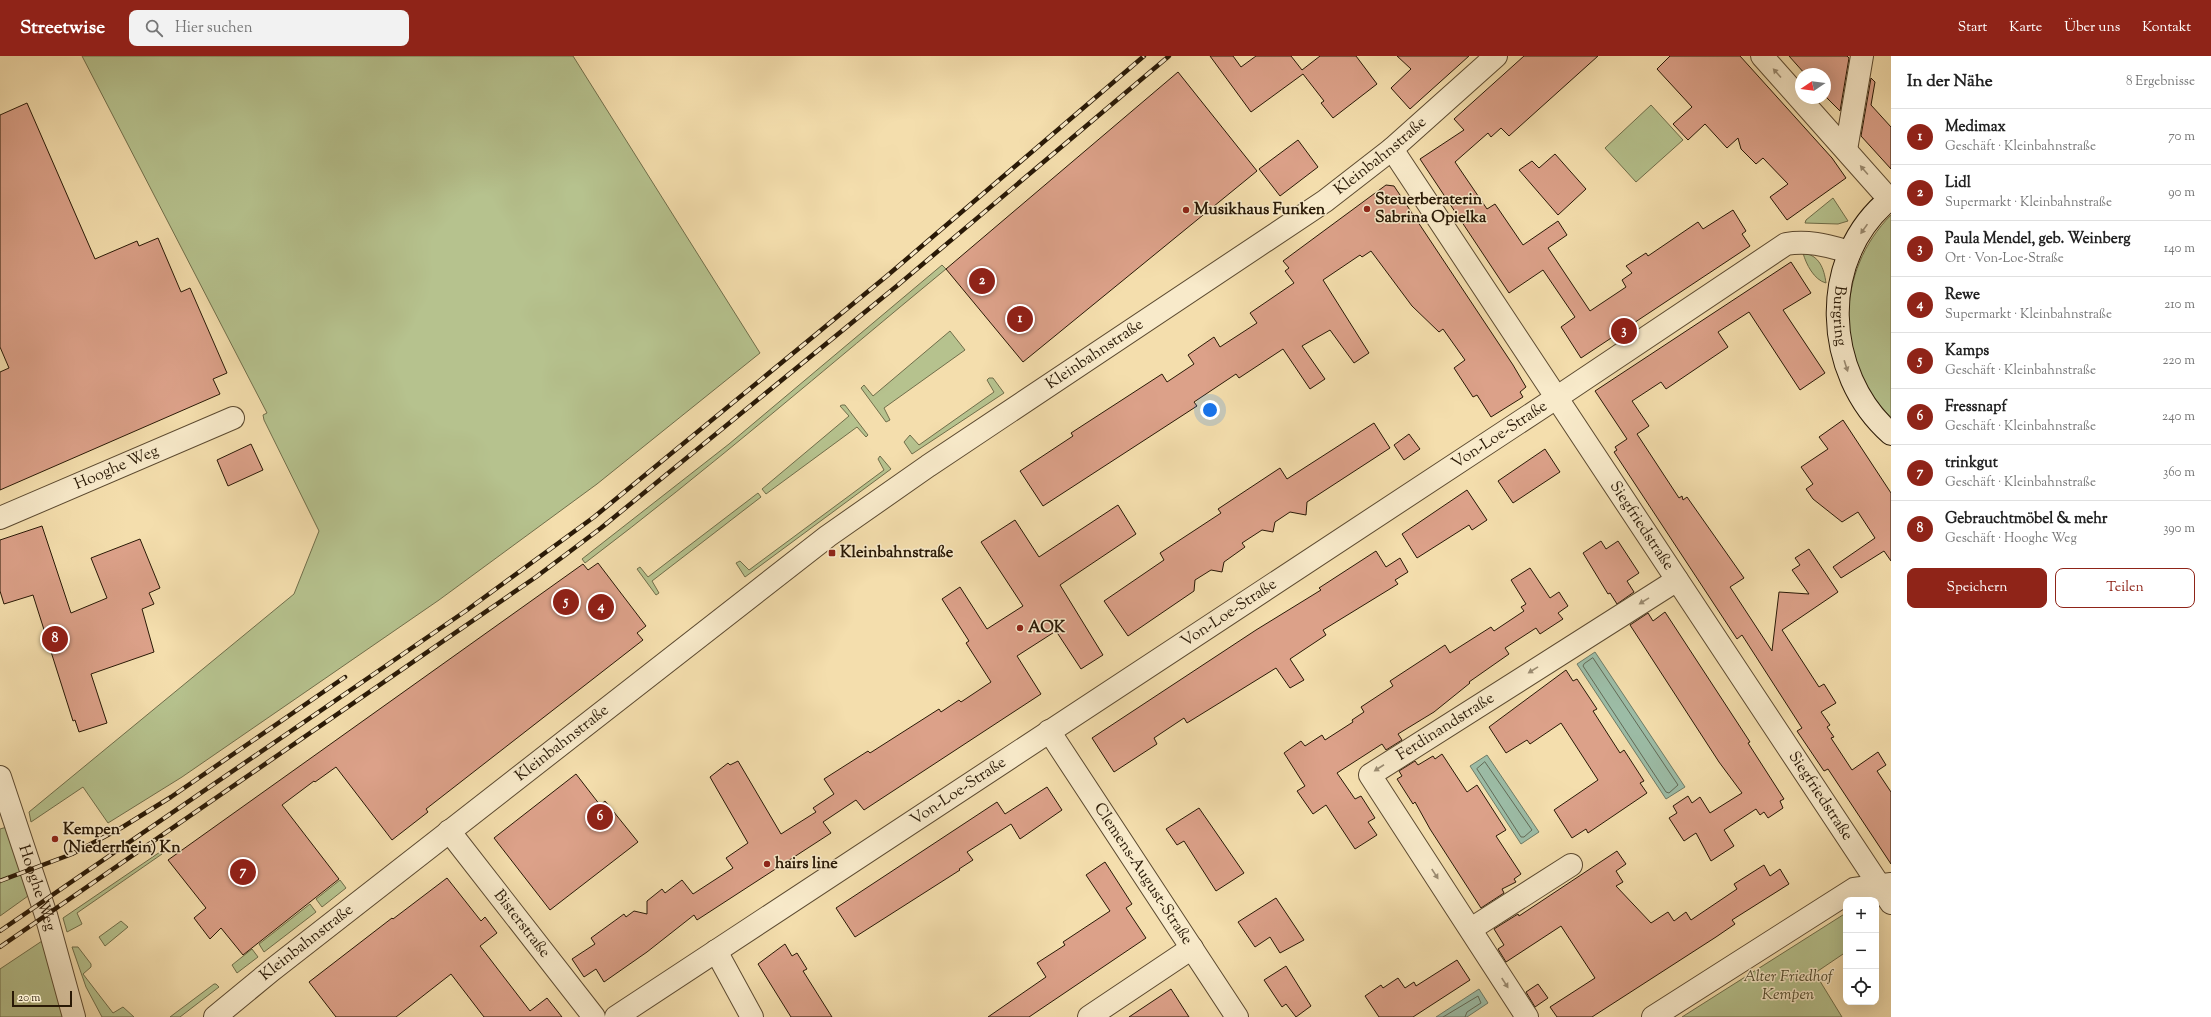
<!DOCTYPE html>
<html lang="de">
<meta charset="utf-8">
<style>
body{margin:0;font-family:"Sorts Mill Goudy",serif;background:#f2f2f2;color:#222}
.controls{position:absolute;right:12px;bottom:12px;display:grid;overflow:hidden;border-radius:8px;box-shadow:0 4px 16px #0002}
.controls button{width:36px;height:36px;display:grid;place-items:center;padding:0;border:0;border-bottom:1px solid #e0e0e0;background:#fff;color:#222;font:20px sans-serif}
.compass{position:absolute;left:1795px;top:12px;width:36px;height:36px;border-radius:50%;background:#fff;box-shadow:0 4px 16px #0002;rotate:257deg}
.scale{position:absolute;left:12px;bottom:10px;width:60px;box-sizing:border-box;padding-left:4px;border:2px solid #291906;border-top:0;font-size:11px;line-height:14px;white-space:nowrap;color:#291906;-webkit-text-stroke:3px #f8eaca;paint-order:stroke}
.you{position:absolute;left:1210px;top:354px;width:14px;height:14px;margin:-10px;border:3px solid #fff;border-radius:50%;background:#1a73e8;box-shadow:0 0 0 6px #1a73e833}
.badge{display:grid;place-items:center;width:26px;height:26px;border-radius:50%;background:#8f2418;color:#fff;font-size:13px;font-weight:700}
.pin{position:absolute;translate:-50% -50%;border:2px solid #fff;box-shadow:0 1px 4px #0006}
.list{margin:0;padding:0;list-style:none}
h2{display:flex;justify-content:space-between;align-items:center;height:52px;margin:0;padding:0 16px;font-size:17px}
h2 small{font-size:13px;font-weight:400;color:#767676}
.list li{display:grid;grid-template-columns:26px 1fr auto;gap:12px;align-items:center;box-sizing:border-box;height:56px;padding:0 16px;border-top:1px solid #e0e0e0}
.list b{display:block;font-size:15px;white-space:nowrap}
.list p{margin:0;font-size:13px;white-space:nowrap;color:#767676}
.list em{font-size:13px;font-style:normal;color:#767676}
.actions{display:flex;gap:8px;padding:12px 16px}
.actions a{flex:1;padding:9px 0;border:1px solid #8f2418;border-radius:8px;text-align:center;font-size:14px;color:#8f2418}
.actions .main{background:#8f2418;color:#fff}
.icon{flex:none;width:22px;height:22px;fill:none;stroke:currentColor;stroke-width:2;stroke-linecap:round;stroke-linejoin:round}
.map{position:relative;flex:none;width:1891px;height:961px;overflow:hidden}
header{display:flex;align-items:center;gap:24px;box-sizing:border-box;height:56px;padding:0 20px;background:#8f2418;color:#fff}
header strong{font-size:19px}
nav{display:flex;gap:22px;margin-inline-start:auto;font-size:14px}
.search{width:280px;height:36px;background:#f2f2f2;display:flex;align-items:center;gap:10px;box-sizing:border-box;padding:0 14px;border-radius:8px;color:#767676;font-size:15px}
main{display:flex}
aside{flex:1;background:#fff}
.map>svg:first-child{display:block}
.green{fill:#b6c28e;stroke:#706e4a}
.water{fill:#9cbca6;stroke:#6e7b66}
.lines{fill:none;stroke-linecap:round;stroke-linejoin:round}
.shore{stroke:#626a56;stroke-width:1}
.building{fill:#dca189;stroke:#291906}
.minor-casing{stroke:#5c4a30;stroke-width:24}
.tertiary-casing{stroke:#5c4a30;stroke-width:24}
.secondary-casing{stroke:#291906;stroke-width:24}
.minor{stroke:#f8eaca;stroke-width:22}
.tertiary{stroke:#f8eaca;stroke-width:22}
.secondary{stroke:#f8eaca;stroke-width:22}
.rail-casing{stroke:#291906;stroke-width:4.5}
.rail{stroke:#f8eaca;stroke-width:3;stroke-dasharray:9;stroke-linecap:butt}
.oneway{fill:#9b8c72}
.poi-dot{fill:#8f2418;stroke:#f8eaca;stroke-width:1.5}
.labels{text-anchor:middle;dominant-baseline:central;stroke-width:3;stroke-linejoin:round;paint-order:stroke}
.street-label{font-size:16px;fill:#291906;stroke:#f8eaca}
.poi-label{font-size:16px;font-weight:bold;fill:#291906;stroke:#f8eaca;text-anchor:start}
.park-label{font-size:16px;font-style:italic;fill:#534c2f;stroke:#f8eaca}
</style>
<header>
<strong>Streetwise</strong>
<div class="search"><svg class="icon" aria-label="search" viewBox="0 0 24 24"><circle cx="10" cy="10" r="6"/><path d="M15 15l6 6"/></svg>Hier suchen</div>
<nav><a>Start</a><a>Karte</a><a>Über uns</a><a>Kontakt</a></nav>
</header>
<main>
<div class="map">
<svg width="1891" height="961" viewBox="0 0 1891 961">
<rect width="100%" height="100%" fill="#f4dead"/>
<filter id="stains"><feTurbulence type="fractalNoise" baseFrequency=".005" numOctaves="4"/><feColorMatrix values="0 0 0 0 .2 0 0 0 0 .09 0 0 0 0 .02 0 0 0 .5 -.17"/></filter>
<radialGradient id="worn" r=".72"><stop offset=".6" stop-color="#630" stop-opacity="0"/><stop offset="1" stop-color="#630" stop-opacity=".3"/></radialGradient>
<!-- green -->
<g class="green">
<polygon points="82,0 573,0 760,297 597,428 439,544 182,721 108,767 83,731 31,766 29,756 294,538 319,475 264,364 263,359 267,357"/>
<polygon points="1651,49 1683,84 1636,126 1605,92"/>
<polygon points="1833,142 1848,165 1838,168 1805,167 1806,164"/>
<path d="M1891,159v202c-58,-55 -55,-147 0,-202z"/>
<path d="M1803,197c16,2 21,15 23,30 -12,-3 -20,-19 -23,-30z"/>
<path d="M942,209l4,4c-120,99 -237,200 -361,294l-3,-4 147,-115z"/>
<polygon points="950,275 965,294 884,352 890,364 886,366 861,332 864,329 873,340"/>
<polygon points="989,322 993,322 1004,337 912,398 904,386 910,379 919,389 994,336 987,324"/>
<polygon points="842,349 845,349 868,379 866,381 857,371 766,438 762,433 849,360 840,350"/>
<polygon points="880,400 891,413 745,521 736,507 740,505 749,514 884,414 878,403"/>
<polygon points="758,437 761,441 652,525 659,537 656,539 637,513 640,511 648,521"/>
<polygon points="7,771 28,840 0,860 0,773"/>
<polygon points="160,796 162,798 77,857 82,868 67,876 63,862"/>
<polygon points="340,824 346,832 322,851 316,843"/>
<polygon points="310,848 316,856 264,896 259,888"/>
<polygon points="1846,857 1846,896 1815,917 1842,961 1682,961"/>
<polygon points="121,865 128,871 105,890 99,881"/>
<polygon points="42,885 67,961 0,961 0,913"/>
<polygon points="72,891 78,891 91,908 91,911 83,918 113,957 123,951 134,961 102,961 86,931"/>
<polygon points="252,893 258,901 237,917 232,909"/>
<polygon points="214,928 216,928 219,931 180,961 170,961"/>
</g>
<!-- water -->
<g class="water">
<polygon points="1595,596 1685,731 1666,743 1577,608"/>
<polygon points="1487,699 1539,776 1521,788 1470,710"/>
<polygon points="1479,933 1488,947 1467,961 1436,961"/>
</g>
<g class="lines">
<!-- shore -->
<g class="shore">
<polygon points="1593,602 1678,729 1669,737 1666,736 1583,610 1584,608"/>
<polygon points="1485,706 1532,774 1524,781 1521,781 1477,713"/>
<polyline points="1443,961 1478,940 1481,947 1467,956 1465,961"/>
</g>
</g>
<!-- building -->
<g class="building">
<polygon points="1210,0 1233,0 1241,11 1256,0 1291,0 1302,14 1320,0 1356,0 1377,28 1333,62 1321,47 1324,45 1303,18 1251,56"/>
<polygon points="1397,0 1469,0 1410,53 1391,32 1411,13"/>
<polygon points="1524,0 1598,0 1509,80 1501,72 1491,81 1488,77 1455,106 1487,153 1495,148 1523,189 1558,165 1567,179 1548,192 1590,255 1626,231 1622,224 1632,217 1626,210 1646,197 1648,200 1698,166 1703,173 1733,154 1746,175 1742,178 1750,190 1581,302 1561,271 1575,261 1543,214 1509,237 1420,103 1464,74 1454,63"/>
<polygon points="1670,0 1740,0 1832,102 1846,122 1787,164 1770,141 1788,128 1763,102 1756,108 1741,93 1738,82 1727,92 1705,68 1688,84 1673,68 1692,51 1657,13"/>
<polygon points="1789,0 1847,0 1849,2 1840,55 1825,40 1825,18 1805,18"/>
<polygon points="1178,16 1257,115 1023,306 946,213"/>
<polygon points="1871,22 1875,26 1871,49 1891,71 1891,113 1861,80"/>
<polygon points="27,47 95,203 137,185 139,190 158,182 181,236 190,232 227,317 213,323 220,338 0,434 0,316 9,312 0,291 0,59"/>
<polygon points="1298,84 1318,111 1280,140 1259,113"/>
<polygon points="1555,98 1586,133 1558,159 1519,114 1532,105 1539,112"/>
<polygon points="1386,129 1394,130 1513,309 1526,331 1520,336 1523,341 1491,361 1477,339 1473,341 1454,312 1465,304 1443,273 1439,276 1412,250 1371,195 1362,201 1360,199 1323,224 1369,297 1354,307 1330,274 1302,290 1325,323 1310,333 1283,293 1239,322 1236,318 1194,346 1197,350 1043,450 1020,415 1073,380 1071,377 1162,318 1167,326 1194,308 1188,299 1214,281 1220,291 1257,267 1250,257 1294,227 1285,215 1289,212 1283,205"/>
<polygon points="1791,206 1811,237 1783,254 1825,317 1800,334 1749,256 1718,276 1728,291 1666,333 1661,326 1632,345 1649,370 1637,378 1679,442 1682,440 1683,444 1687,441 1744,522 1730,531 1772,595 1779,536 1809,538 1792,514 1800,509 1795,502 1809,493 1838,536 1782,574 1819,631 1824,628 1836,647 1821,656 1830,669 1827,671 1834,681 1831,682 1852,714 1878,696 1886,709 1877,715 1891,736 1891,808 1828,713 1824,715 1797,675 1802,672 1800,669 1742,579 1737,583 1614,396 1617,394 1615,391 1627,383 1595,335"/>
<polygon points="1843,364 1891,437 1891,505 1884,495 1841,522 1833,511 1875,482 1858,456 1842,466 1813,443 1806,433 1813,428 1801,411 1828,393 1819,381"/>
<polygon points="1374,367 1390,392 1307,446 1306,459 1290,456 1275,466 1273,476 1262,474 1242,487 1245,491 1224,506 1222,516 1211,514 1195,524 1194,535 1128,580 1104,545 1164,504 1160,497 1221,457 1218,453 1280,412 1287,423"/>
<polygon points="1409,378 1420,393 1404,404 1394,389"/>
<polygon points="251,388 263,414 228,430 217,404"/>
<polygon points="1545,393 1560,416 1513,447 1498,425"/>
<polygon points="1467,434 1487,464 1472,474 1469,469 1417,502 1402,478"/>
<polygon points="1118,449 1136,478 1060,529 1103,599 1081,613 1056,575 1017,600 1041,638 864,754 856,744 823,766 831,777 697,864 694,859 647,896 604,926 596,913 584,921 572,903 595,888 591,882 624,858 626,861 634,855 647,858 647,845 662,833 665,837 682,824 693,838 733,812 726,802 748,787 710,721 728,707 730,709 738,705 781,778 816,756 813,752 834,738 824,723 868,695 870,697 939,653 941,656 959,644 961,646 991,626 966,587 969,585 942,543 960,531 987,573 1023,550 981,486 1015,464 1039,501"/>
<polygon points="42,470 71,557 107,542 91,502 140,483 160,532 149,537 154,548 142,553 154,596 91,618 107,667 79,676 75,664 73,665 33,539 4,548 0,535 0,484"/>
<polygon points="1601,485 1606,493 1618,485 1639,517 1627,525 1634,536 1617,548 1610,537 1608,538 1583,497"/>
<polygon points="1376,495 1386,511 1400,502 1408,516 1395,524 1398,528 1323,574 1326,579 1290,603 1304,624 1290,632 1276,612 1187,667 1184,662 1154,682 1157,688 1114,716 1092,682 1256,574 1321,534 1319,532"/>
<polygon points="598,507 646,570 637,577 643,584 426,753 428,756 392,784 336,711 315,726 314,725 282,749 339,823 243,899 221,872 210,883 194,862 206,852 168,804 583,508 588,514"/>
<polygon points="1530,512 1550,542 1559,536 1568,550 1558,557 1563,563 1540,578 1536,572 1505,592 1509,598 1469,626 1470,627 1434,656 1398,678 1402,684 1386,694 1382,688 1337,717 1355,743 1361,740 1375,762 1368,766 1377,779 1355,793 1326,749 1313,758 1297,735 1305,730 1284,697 1301,685 1305,690 1322,679 1325,684 1353,666 1352,664 1364,656 1361,651 1393,630 1390,625 1445,589 1450,597 1491,571 1494,575 1524,555 1521,551 1526,548 1511,524"/>
<polygon points="1665,556 1750,686 1748,687 1784,743 1780,745 1783,752 1768,762 1764,756 1760,759 1756,753 1724,774 1734,790 1711,805 1696,777 1684,785 1669,762 1677,757 1673,750 1688,740 1692,747 1700,741 1710,757 1742,737 1719,706 1630,569 1648,557 1653,565"/>
<polygon points="1566,614 1573,625 1577,623 1597,653 1593,655 1620,697 1624,694 1644,725 1640,727 1647,737 1588,777 1586,773 1572,782 1554,754 1598,724 1561,667 1530,688 1527,684 1506,697 1489,671"/>
<polygon points="1442,698 1467,736 1477,729 1506,774 1496,780 1521,818 1514,823 1516,826 1502,833 1504,837 1481,852 1430,773 1415,746 1413,748 1397,723 1402,720 1399,715 1415,705 1418,709 1433,700 1435,703"/>
<polygon points="576,718 600,749 605,745 638,786 550,854 494,782"/>
<polygon points="1047,731 1062,754 1020,783 1011,768 967,796 973,804 959,813 960,814 855,881 836,852 997,746 1005,758"/>
<polygon points="1199,752 1244,817 1216,835 1184,785 1177,789 1166,773"/>
<polygon points="1617,795 1626,808 1616,815 1623,826 1616,830 1651,867 1668,856 1674,865 1686,856 1691,864 1737,833 1734,828 1764,809 1770,820 1780,813 1789,828 1732,864 1735,868 1716,881 1592,961 1557,961 1550,951 1595,922 1561,870 1506,906 1498,893 1504,889 1494,873 1518,858 1519,860"/>
<polygon points="1105,806 1132,848 1126,852 1146,882 1029,961 988,961 1046,921 1037,907 1065,889 1063,886 1110,855 1086,819"/>
<polygon points="447,822 481,865 485,861 497,877 480,890 530,955 547,942 562,961 484,961 451,918 396,961 336,961 309,926 392,862 393,863"/>
<polygon points="1276,842 1304,884 1280,897 1270,881 1255,891 1238,866"/>
<polygon points="785,888 792,900 797,897 807,913 803,915 832,961 791,961 758,908"/>
<polygon points="1457,904 1470,924 1413,961 1379,961 1365,940 1381,929 1383,932 1398,922 1405,932 1414,926 1416,930"/>
<polygon points="1286,910 1311,950 1296,961 1286,948 1282,951 1264,924"/>
<polygon points="1538,928 1548,942 1535,951 1526,936"/>
<polygon points="1171,933 1189,961 1129,961"/>
</g>
<g class="lines">
<defs>
<g id="minor">
<path id="s1" d="M1392,93l499,754"/>
<polyline points="1846,94 1862,0"/>
<path id="s2" d="M0,462l233,-100"/>
<path id="s3" d="M1049,675l188,286"/>
<path id="s4" d="M449,775l145,186"/>
<polyline points="1471,873 1571,809"/>
<polyline points="716,895 752,961"/>
<path id="s5" d="M616,961l940,-619 230,-154c23,-4 42,2 64,8"/>
<polyline points="1089,961 1192,892"/>
<path id="s6" d="M1527,961l-157,-242 307,-195"/>
<polyline points="1653,961 1854,833 1891,828"/>
</g>
<g id="tertiary">
<polyline points="1762,0 1889,143"/>
<path id="s7" d="M0,721l46,138 28,102"/>
<path id="s8" d="M215,961l57,-47 556,-434 100,-70 397,-265 67,-52 104,-93"/>
</g>
<g id="secondary">
<path id="s9" d="M1891,142c-74,59 -68,176 0,236"/>
</g>
</defs>
<!-- minor casing -->
<use href="#minor" class="minor-casing"/>
<!-- tertiary casing -->
<use href="#tertiary" class="tertiary-casing"/>
<!-- secondary casing -->
<use href="#secondary" class="secondary-casing"/>
<!-- minor -->
<use href="#minor" class="minor"/>
<!-- tertiary -->
<use href="#tertiary" class="tertiary"/>
<!-- secondary -->
<use href="#secondary" class="secondary"/>
<defs>
<g id="rail">
<polyline points="0,825 72,798 121,772 171,741 345,621"/>
<polyline points="0,875 467,554 594,461 888,219 1144,0"/>
<polyline points="0,891 536,521 601,472 898,229 1169,0"/>
</g>
</defs>
<!-- rail casing -->
<use href="#rail" class="rail-casing"/>
<!-- rail -->
<use href="#rail" class="rail"/>
</g>
<!-- one-way arrows -->
<defs><path id="oneway-solid" d="M-6-.8H1V-3.2L6.5 0L1 3.2V.8H-6Z"/></defs>
<g class="oneway">
<use href="#oneway-solid" transform="translate(1777 17) rotate(-132)"/>
<use href="#oneway-solid" transform="translate(1864 114) rotate(-131)"/>
<use href="#oneway-solid" transform="translate(1864 173) rotate(125)"/>
<use href="#oneway-solid" transform="translate(1846 310) rotate(72)"/>
<use href="#oneway-solid" transform="translate(1644 545) rotate(148)"/>
<use href="#oneway-solid" transform="translate(1533 614) rotate(148)"/>
<use href="#oneway-solid" transform="translate(1379 712) rotate(147)"/>
<use href="#oneway-solid" transform="translate(1435 818) rotate(57)"/>
<use href="#oneway-solid" transform="translate(1505 927) rotate(57)"/>
</g>
<!-- markers -->
<g class="poi-dot">
<circle cx="1367" cy="153" r="4"/>
<circle cx="1186" cy="154" r="4"/>
<rect x="828" y="493" width="8" height="8" rx="2"/>
<circle cx="1020" cy="572" r="4"/>
<circle cx="55" cy="783" r="4"/>
<circle cx="767" cy="808" r="4"/>
</g>
<g class="labels">
<!-- street labels -->
<g class="street-label">
<text stroke="none"><textPath href="#s8" startOffset="1450">Kleinbahnstraße</textPath></text>
<text stroke="none"><textPath href="#s9" startOffset="134">Burgring</textPath></text>
<text stroke="none"><textPath href="#s8" startOffset="1102">Kleinbahnstraße</textPath></text>
<text stroke="none"><textPath href="#s5" startOffset="1058">Von-Loe-Straße</textPath></text>
<text stroke="none"><textPath href="#s2" startOffset="127">Hooghe Weg</textPath></text>
<text stroke="none"><textPath href="#s1" startOffset="452">Siegfriedstraße</textPath></text>
<text stroke="none"><textPath href="#s5" startOffset="734">Von-Loe-Straße</textPath></text>
<text stroke="none"><textPath href="#s6" startOffset="378">Ferdinandstraße</textPath></text>
<text stroke="none"><textPath href="#s8" startOffset="442">Kleinbahnstraße</textPath></text>
<text stroke="none"><textPath href="#s5" startOffset="410">Von-Loe-Straße</textPath></text>
<text stroke="none"><textPath href="#s1" startOffset="776">Siegfriedstraße</textPath></text>
<text stroke="none"><textPath href="#s3" startOffset="171">Clemens-August-Straße</textPath></text>
<text stroke="none"><textPath href="#s7" startOffset="117">Hooghe Weg</textPath></text>
<text stroke="none"><textPath href="#s4" startOffset="118">Bisterstraße</textPath></text>
<text stroke="none"><textPath href="#s8" startOffset="118">Kleinbahnstraße</textPath></text>
</g>
<!-- poi labels -->
<g class="poi-label">
<text x="1375" y="144">Steuerberaterin<tspan x="1375" dy="18">Sabrina Opielka</tspan></text>
<text x="1194" y="154">Musikhaus Funken</text>
<text x="840" y="497">Kleinbahnstraße</text>
<text x="1028" y="572">AOK</text>
<text x="63" y="774">Kempen<tspan x="63" dy="18">(Niederrhein) Kn</tspan></text>
<text x="775" y="808">hairs line</text>
</g>
<!-- park labels -->
<g class="park-label">
<text x="1788" y="921">Alter Friedhof<tspan x="1788" dy="18">Kempen</tspan></text>
</g>
</g>
<rect width="100%" height="100%" filter="url(#stains)"/>
<rect width="100%" height="100%" fill="url(#worn)"/>
</svg>
<div class="controls">
<button>+</button>
<button>−</button>
<button><svg class="icon" aria-label="locate" viewBox="0 0 24 24"><circle cx="12" cy="12" r="6"/><path d="M12 2v4M12 18v4M2 12h4M18 12h4"/></svg></button>
</div>
<svg class="compass" viewBox="-18 -18 36 36"><path d="M0-13l5 13h-10z" fill="#e53935"/><path d="M0 13l5-13h-10z" fill="#767676"/></svg>
<div class="scale">20 m</div>
<div class="you"></div>
<div class="pin badge" style="left:1020px;top:263px">1</div>
<div class="pin badge" style="left:982px;top:225px">2</div>
<div class="pin badge" style="left:1624px;top:275px">3</div>
<div class="pin badge" style="left:601px;top:551px">4</div>
<div class="pin badge" style="left:566px;top:546px">5</div>
<div class="pin badge" style="left:600px;top:761px">6</div>
<div class="pin badge" style="left:243px;top:816px">7</div>
<div class="pin badge" style="left:55px;top:583px">8</div>
</div>
<aside>
<h2>In der Nähe<small>8 Ergebnisse</small></h2>
<ul class="list">
<li><span class="badge">1</span><div><b>Medimax</b><p>Geschäft · Kleinbahnstraße</p></div><em>70 m</em></li>
<li><span class="badge">2</span><div><b>Lidl</b><p>Supermarkt · Kleinbahnstraße</p></div><em>90 m</em></li>
<li><span class="badge">3</span><div><b>Paula Mendel, geb. Weinberg</b><p>Ort · Von-Loe-Straße</p></div><em>140 m</em></li>
<li><span class="badge">4</span><div><b>Rewe</b><p>Supermarkt · Kleinbahnstraße</p></div><em>210 m</em></li>
<li><span class="badge">5</span><div><b>Kamps</b><p>Geschäft · Kleinbahnstraße</p></div><em>220 m</em></li>
<li><span class="badge">6</span><div><b>Fressnapf</b><p>Geschäft · Kleinbahnstraße</p></div><em>240 m</em></li>
<li><span class="badge">7</span><div><b>trinkgut</b><p>Geschäft · Kleinbahnstraße</p></div><em>360 m</em></li>
<li><span class="badge">8</span><div><b>Gebrauchtmöbel &amp; mehr</b><p>Geschäft · Hooghe Weg</p></div><em>390 m</em></li>
</ul>
<div class="actions"><a class="main">Speichern</a><a>Teilen</a></div>
</aside>
</main>
